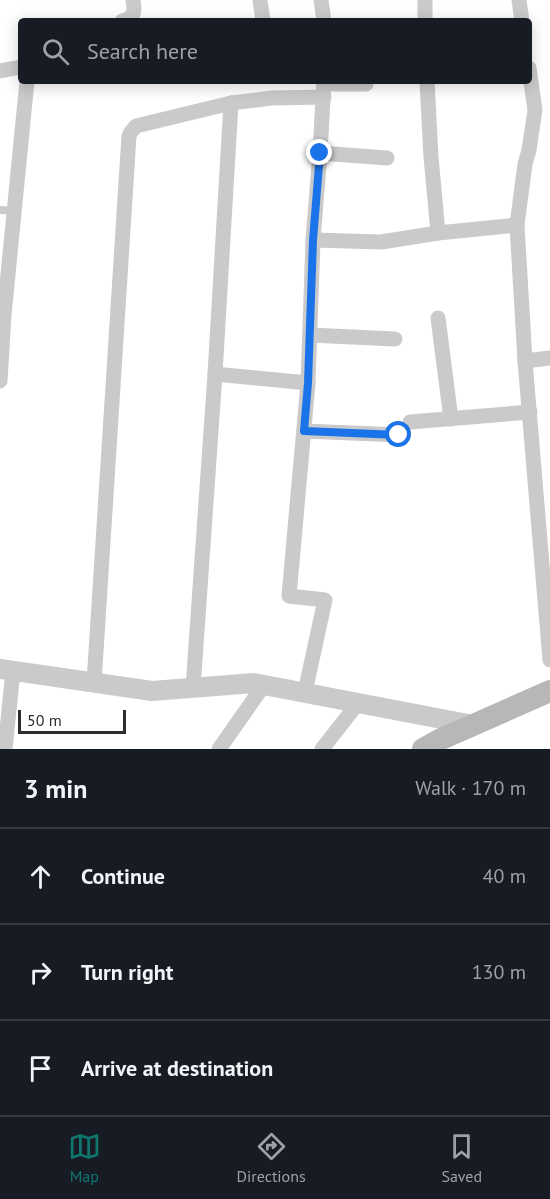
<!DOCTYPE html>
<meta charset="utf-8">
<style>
body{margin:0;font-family:"PT Sans",sans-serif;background:#242831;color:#f1f3f6}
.scale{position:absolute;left:18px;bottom:15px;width:108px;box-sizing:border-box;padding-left:6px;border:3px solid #2d2d2d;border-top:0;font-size:16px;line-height:21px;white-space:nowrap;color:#2d2d2d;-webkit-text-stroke:4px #fff;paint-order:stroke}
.stop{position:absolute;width:18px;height:18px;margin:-14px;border:4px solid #1a73e8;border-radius:50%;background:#fff}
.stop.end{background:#1a73e8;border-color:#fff;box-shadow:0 2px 6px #0008}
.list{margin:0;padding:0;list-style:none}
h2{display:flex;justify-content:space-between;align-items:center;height:78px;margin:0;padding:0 24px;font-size:26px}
h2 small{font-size:20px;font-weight:400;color:#9ea1a6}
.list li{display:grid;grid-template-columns:39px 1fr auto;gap:18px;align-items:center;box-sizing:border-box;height:96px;padding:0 24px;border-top:2px solid #363941}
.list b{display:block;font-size:22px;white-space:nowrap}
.list em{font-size:20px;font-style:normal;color:#9ea1a6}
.icon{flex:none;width:33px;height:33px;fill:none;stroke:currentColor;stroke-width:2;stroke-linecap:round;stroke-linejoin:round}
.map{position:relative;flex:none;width:550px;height:749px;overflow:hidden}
.search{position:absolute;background:#171b24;box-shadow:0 3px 15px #0003;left:18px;right:18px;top:18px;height:66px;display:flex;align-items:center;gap:15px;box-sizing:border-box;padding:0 21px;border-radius:6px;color:#9ea1a6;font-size:22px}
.sheet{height:366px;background:#171b24}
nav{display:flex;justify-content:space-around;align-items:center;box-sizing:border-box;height:84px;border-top:2px solid #363941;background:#171b24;font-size:16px;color:#9ea1a6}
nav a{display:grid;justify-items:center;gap:3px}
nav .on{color:#0f766e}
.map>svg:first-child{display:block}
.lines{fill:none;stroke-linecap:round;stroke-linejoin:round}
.service{stroke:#cacaca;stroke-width:8}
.minor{stroke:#cacaca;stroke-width:15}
.tertiary{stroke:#cacaca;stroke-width:20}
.secondary{stroke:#b7b7b7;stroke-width:22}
.route{stroke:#1a73e8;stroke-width:8}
</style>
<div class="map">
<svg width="550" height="749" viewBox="0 0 550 749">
<rect width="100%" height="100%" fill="#fff"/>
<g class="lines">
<!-- service -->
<polyline class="service" points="0,210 14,211"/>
<!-- minor -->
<g class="minor">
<polyline points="260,0 263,21"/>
<polyline points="321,0 324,21"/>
<polyline points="519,0 522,21"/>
<path d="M122,21c13,-3 13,-10 11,-21"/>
<polyline points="425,21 425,0"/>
<polyline points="529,68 535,110 529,150 525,164 517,225 525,361 550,660"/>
<polyline points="0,71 21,67"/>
<polyline points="427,81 431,157 438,233"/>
<polyline points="324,84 366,84"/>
<polyline points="320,153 387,158"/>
<polyline points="313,240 381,242 438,233 517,225"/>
<polyline points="438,318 451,419"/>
<polyline points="310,335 395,339"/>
<polyline points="525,361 550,358"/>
<polyline points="215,374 308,383"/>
<polyline points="0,381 4,315 27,81"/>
<polyline points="410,422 530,412"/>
<polyline points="304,431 399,435"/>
<polyline points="94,683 129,136 131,132 136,126 231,103 272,98 324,97"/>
<polyline points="193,688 215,374 231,103"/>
<polyline points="305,692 325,600 289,596 308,383 313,240 320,153 324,81"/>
<polyline points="5,749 13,671"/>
<polyline points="219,749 264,685"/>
<polyline points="322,749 358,703"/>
</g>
<!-- tertiary -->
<polyline class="tertiary" points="0,669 152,691 254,683 473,725"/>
<!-- secondary -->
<polyline class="secondary" points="423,749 439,740 550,691"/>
</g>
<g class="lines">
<!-- route -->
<polyline class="route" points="320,153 313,240 308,383 304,431 399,435"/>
</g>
</svg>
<div class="scale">50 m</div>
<div class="stop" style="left:399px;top:435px"></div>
<div class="stop end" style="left:320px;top:153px"></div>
<div class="search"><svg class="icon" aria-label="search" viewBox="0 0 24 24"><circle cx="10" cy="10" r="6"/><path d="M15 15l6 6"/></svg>Search here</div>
</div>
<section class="sheet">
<h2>3 min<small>Walk · 170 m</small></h2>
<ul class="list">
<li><svg class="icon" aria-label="ahead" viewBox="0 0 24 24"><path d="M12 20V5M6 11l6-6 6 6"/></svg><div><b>Continue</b></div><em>40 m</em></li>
<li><svg class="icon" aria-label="right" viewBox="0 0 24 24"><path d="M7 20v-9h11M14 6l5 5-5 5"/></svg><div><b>Turn right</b></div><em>130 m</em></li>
<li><svg class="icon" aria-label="arrive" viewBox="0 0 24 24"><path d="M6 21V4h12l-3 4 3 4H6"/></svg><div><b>Arrive at destination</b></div></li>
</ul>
</section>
<nav>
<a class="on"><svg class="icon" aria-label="map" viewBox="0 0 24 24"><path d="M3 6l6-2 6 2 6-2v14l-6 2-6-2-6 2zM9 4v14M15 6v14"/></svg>Map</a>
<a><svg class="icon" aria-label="directions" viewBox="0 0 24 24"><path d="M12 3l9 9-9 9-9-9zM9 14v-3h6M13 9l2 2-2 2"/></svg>Directions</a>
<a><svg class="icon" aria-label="saved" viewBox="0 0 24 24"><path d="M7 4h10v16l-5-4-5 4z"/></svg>Saved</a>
</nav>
